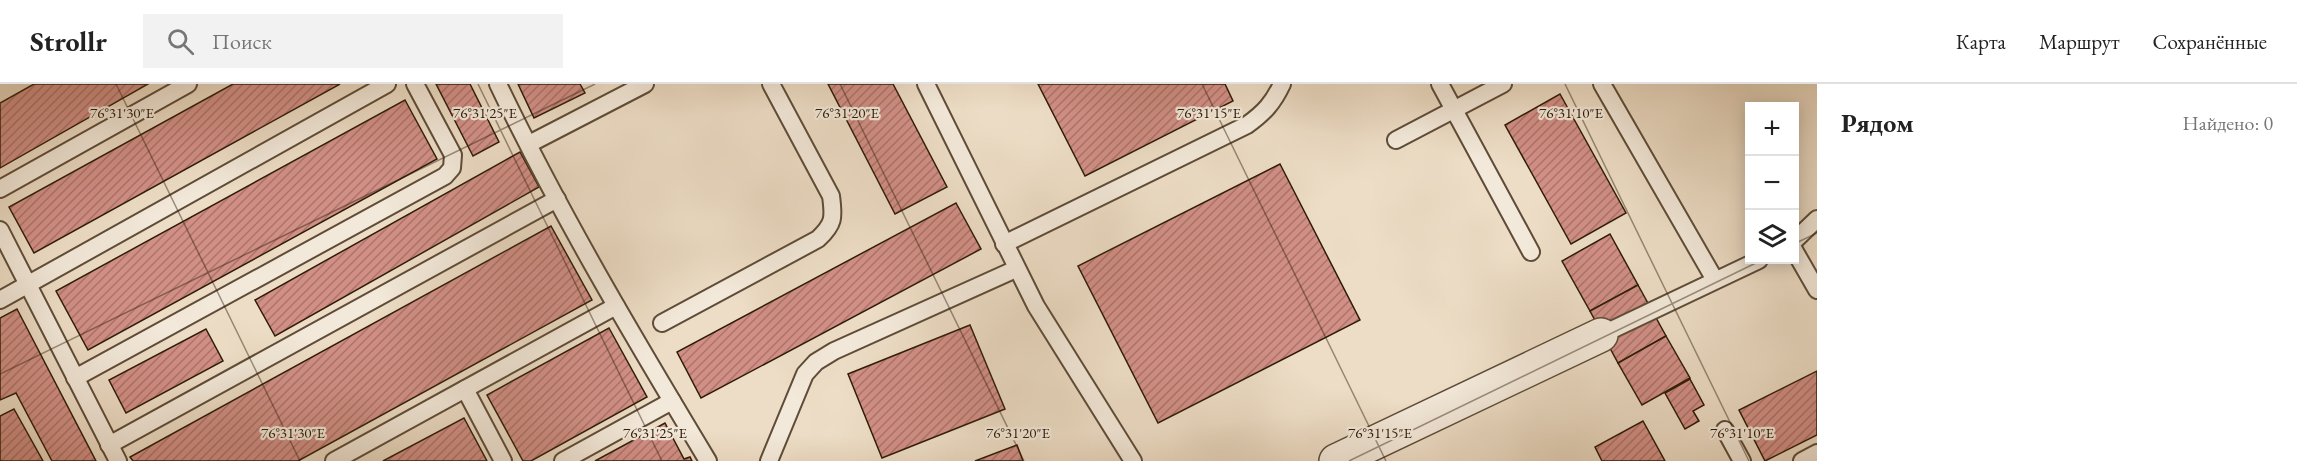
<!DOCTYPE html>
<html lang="ru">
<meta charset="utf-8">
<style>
body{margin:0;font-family:"EB Garamond",serif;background:#f2f2f2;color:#222}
.controls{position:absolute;right:18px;top:18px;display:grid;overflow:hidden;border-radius:0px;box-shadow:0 3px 15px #0003}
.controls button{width:54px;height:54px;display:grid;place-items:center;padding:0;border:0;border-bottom:2px solid #e0e0e0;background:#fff;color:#222;font:30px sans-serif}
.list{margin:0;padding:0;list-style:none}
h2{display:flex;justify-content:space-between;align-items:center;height:78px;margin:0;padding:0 24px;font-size:26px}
h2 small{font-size:20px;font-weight:400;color:#767676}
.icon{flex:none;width:33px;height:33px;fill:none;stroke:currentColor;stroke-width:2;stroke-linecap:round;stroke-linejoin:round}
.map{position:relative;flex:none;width:1817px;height:377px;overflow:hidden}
header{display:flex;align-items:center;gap:36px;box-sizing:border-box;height:84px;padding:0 30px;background:#fff;border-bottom:2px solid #e0e0e0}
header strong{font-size:28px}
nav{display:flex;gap:33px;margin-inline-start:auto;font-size:21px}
.search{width:420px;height:54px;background:#f2f2f2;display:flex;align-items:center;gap:15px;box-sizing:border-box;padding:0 21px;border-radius:0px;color:#767676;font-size:22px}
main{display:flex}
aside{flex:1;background:#fff}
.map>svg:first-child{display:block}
.building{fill:url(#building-hatch);stroke:#2e1c09;stroke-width:1.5}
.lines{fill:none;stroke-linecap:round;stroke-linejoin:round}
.lane-casing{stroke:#5e4c38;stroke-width:20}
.street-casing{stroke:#5e4c38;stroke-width:36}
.lane{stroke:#f3e9da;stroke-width:16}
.street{stroke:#f3e9da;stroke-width:33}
.ticks{fill:none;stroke:#2e1c09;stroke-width:1.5;stroke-opacity:0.45}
.ticks-label{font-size:15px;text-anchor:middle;fill:#2e1c09;stroke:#f3e9da;stroke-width:4.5;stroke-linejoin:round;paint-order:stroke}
</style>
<header>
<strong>Strollr</strong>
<div class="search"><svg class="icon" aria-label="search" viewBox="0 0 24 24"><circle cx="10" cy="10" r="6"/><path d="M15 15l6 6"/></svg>Поиск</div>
<nav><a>Карта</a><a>Маршрут</a><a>Сохранённые</a></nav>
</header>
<main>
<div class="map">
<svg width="1817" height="377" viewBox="0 0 1817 377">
<defs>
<pattern id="building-hatch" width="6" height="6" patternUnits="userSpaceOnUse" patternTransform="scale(1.5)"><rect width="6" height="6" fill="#d28f86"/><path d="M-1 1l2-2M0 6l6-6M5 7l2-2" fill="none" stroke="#ab746c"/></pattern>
</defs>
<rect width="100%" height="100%" fill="#edddc6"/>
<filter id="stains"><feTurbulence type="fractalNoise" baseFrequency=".00333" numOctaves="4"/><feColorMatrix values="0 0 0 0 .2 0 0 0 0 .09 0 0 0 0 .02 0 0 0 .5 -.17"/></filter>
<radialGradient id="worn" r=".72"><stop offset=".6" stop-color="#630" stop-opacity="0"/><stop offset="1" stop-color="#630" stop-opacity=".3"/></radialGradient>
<!-- building -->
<g class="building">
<polygon points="34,0 148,0 0,84 0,19"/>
<polygon points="233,0 340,0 34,169 9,123"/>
<polygon points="436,0 470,0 499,58 473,72"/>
<polygon points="518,0 580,0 585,9 534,34"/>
<polygon points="828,0 893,0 947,103 895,130"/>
<polygon points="1038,0 1225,0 1233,17 1085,92"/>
<polygon points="1560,10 1626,129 1571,160 1505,41"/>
<polygon points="405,16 437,75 88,266 56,207"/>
<polygon points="520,68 539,103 275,252 255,216"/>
<polygon points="1280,80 1360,236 1158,339 1078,182"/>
<polygon points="956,119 981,165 701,314 677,268"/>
<polygon points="551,142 592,216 298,377 133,377 130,373"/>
<polygon points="1610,150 1638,201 1590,227 1562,177"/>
<polygon points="1638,201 1666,252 1618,279 1590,227"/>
<polygon points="17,225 96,377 52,377 16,309 0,316 0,234"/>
<polygon points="970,241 1005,325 882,374 848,290"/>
<polygon points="609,244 647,313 531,377 523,377 487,311"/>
<polygon points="206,245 223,277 126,329 109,296"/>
<polygon points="1666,252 1690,294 1642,321 1618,279"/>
<polygon points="1817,287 1817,351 1765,377 1739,326"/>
<polygon points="1690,295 1704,321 1693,327 1699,337 1685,345 1665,309"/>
<polygon points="14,325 43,377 0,377 0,332"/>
<polygon points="464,334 487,377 383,377"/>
<polygon points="1643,337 1665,377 1602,377 1595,363"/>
<polygon points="665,339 684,375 690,373 692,377 595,377"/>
<polygon points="1017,361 1023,377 975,377"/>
</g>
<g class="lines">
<defs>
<g id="lane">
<path d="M498,0c62,130 136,254 210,377"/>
<polyline points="926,0 1036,222 1133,377"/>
<polyline points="1440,0 1531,168"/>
<polyline points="1602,0 1715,196"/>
<polyline points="1396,56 1503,0"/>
<polyline points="529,60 645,0"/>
<polyline points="0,105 188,0"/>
<polyline points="0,146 118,377"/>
<polyline points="1794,157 1817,135"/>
<path d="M1004,160l243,-119c17,-12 26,-22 35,-41"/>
<polyline points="1794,166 1817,206"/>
<polyline points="0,216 387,0"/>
<path d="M662,239l156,-84c16,-15 16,-21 13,-43l-60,-112"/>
<polyline points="1601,251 1759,176"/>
<polyline points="75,294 445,92 452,84 453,71 415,0"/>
<polyline points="465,305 503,377"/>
<polyline points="1725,346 1742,377"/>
<polyline points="109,361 557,115"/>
<polyline points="334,377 616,222"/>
<polyline points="563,377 672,317"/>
<polyline points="769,377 805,290 816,278 834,267 1016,185"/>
<polyline points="1802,377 1817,369"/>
</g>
<polyline id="street" points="1336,377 1601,251"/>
</defs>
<!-- lane casing -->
<use href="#lane" class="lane-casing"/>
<!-- street casing -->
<use href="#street" class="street-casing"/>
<!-- lane -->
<use href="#lane" class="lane"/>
<!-- street -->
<use href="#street" class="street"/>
</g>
<!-- ticks -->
<path class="ticks" d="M116,0l184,377M478,0l184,377M840,0l184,377M1202,0l184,377M1565,0l184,377M1794,160l23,-11M0,290l595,-290M1349,377l413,-201"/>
<g class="ticks-label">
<text x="122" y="34">76°31'30"E</text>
<text x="485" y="34">76°31'25"E</text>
<text x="1209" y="34">76°31'15"E</text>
<text x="1571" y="34">76°31'10"E</text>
<text x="847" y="34">76°31'20"E</text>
<text x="293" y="354">76°31'30"E</text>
<text x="655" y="354">76°31'25"E</text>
<text x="1018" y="354">76°31'20"E</text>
<text x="1380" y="354">76°31'15"E</text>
<text x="1742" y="354">76°31'10"E</text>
</g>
<rect width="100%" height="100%" filter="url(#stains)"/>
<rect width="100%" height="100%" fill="url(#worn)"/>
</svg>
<div class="controls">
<button>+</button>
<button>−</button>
<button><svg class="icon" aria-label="layers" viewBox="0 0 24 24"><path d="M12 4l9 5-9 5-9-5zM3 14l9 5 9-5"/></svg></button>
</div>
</div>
<aside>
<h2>Рядом<small>Найдено: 0</small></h2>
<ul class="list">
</ul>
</aside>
</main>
